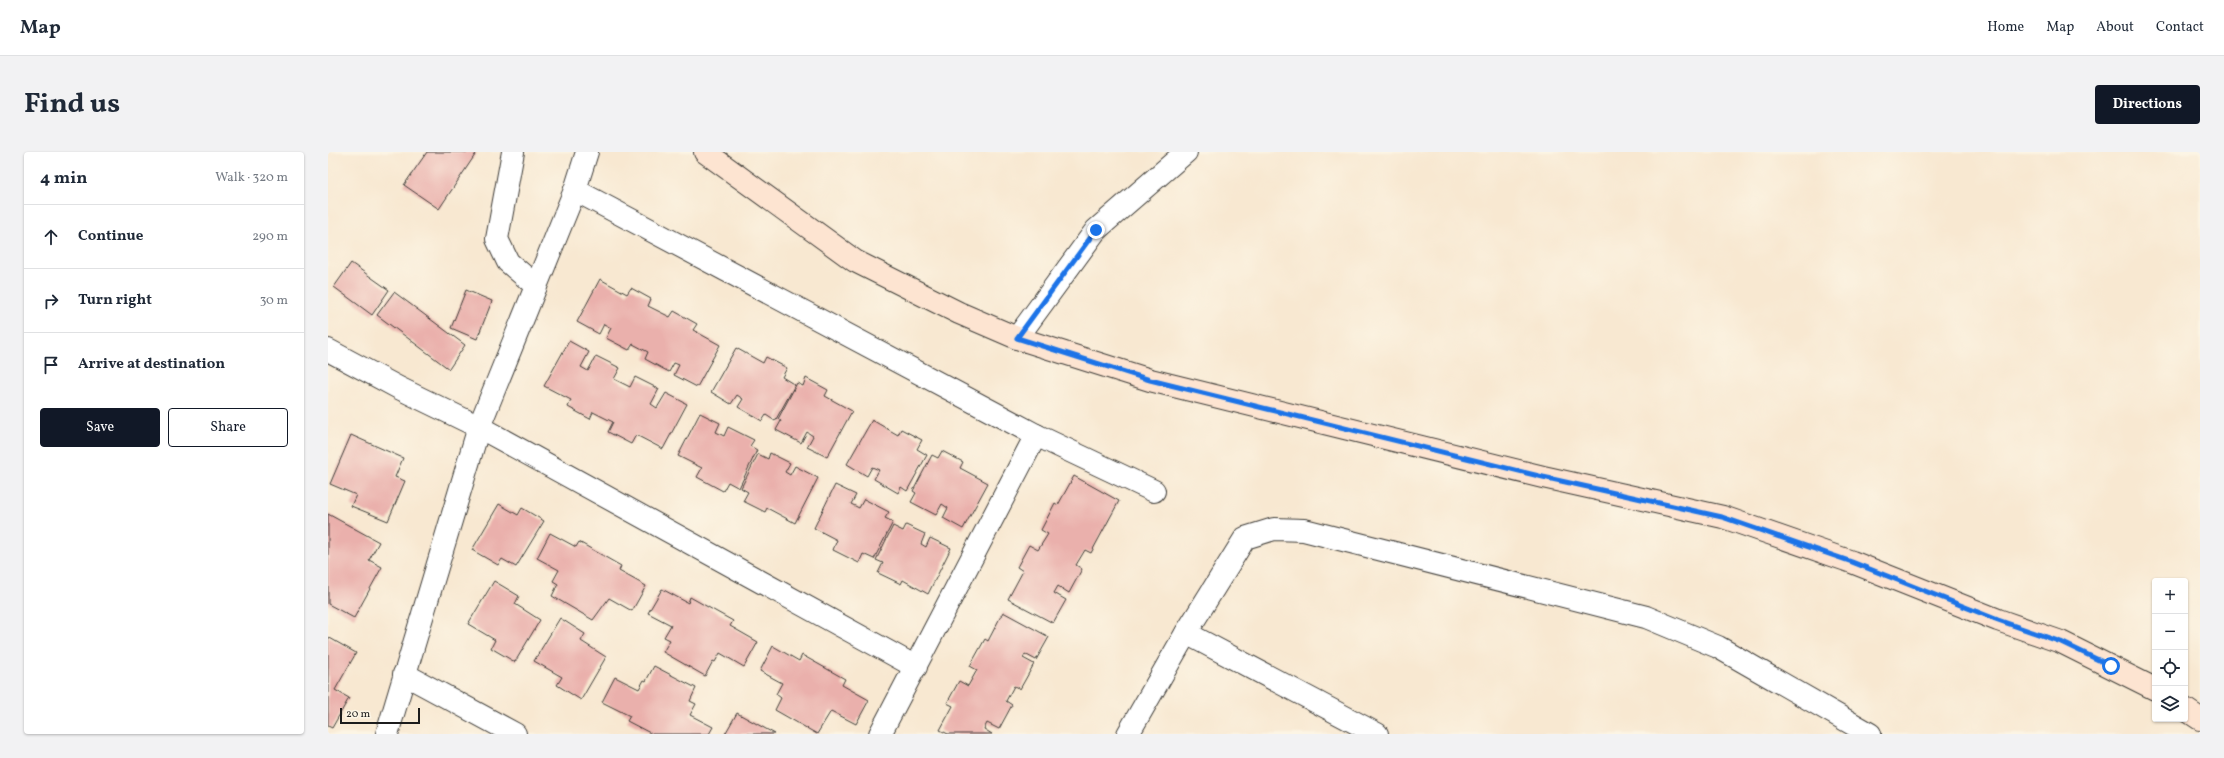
<!DOCTYPE html>
<meta charset="utf-8">
<style>
body{margin:0;font-family:Vollkorn,serif;background:#f2f2f3;color:#1f2937}
.controls{position:absolute;right:12px;bottom:12px;display:grid;overflow:hidden;border-radius:4px;box-shadow:0 1px 3px #0004}
.controls button{width:36px;height:36px;display:grid;place-items:center;padding:0;border:0;border-bottom:1px solid #e0e1e3;background:#fff;color:#1f2937;font:20px sans-serif}
.scale{position:absolute;left:12px;bottom:10px;width:80px;box-sizing:border-box;padding-left:4px;border:2px solid #1c1c1c;border-top:0;font-size:11px;line-height:14px;white-space:nowrap;color:#1c1c1c;-webkit-text-stroke:3px #fcf5e5;paint-order:stroke}
.stop{position:absolute;width:12px;height:12px;margin:-9px;border:3px solid #1a73e8;border-radius:50%;background:#fff}
.stop.end{background:#1a73e8;border-color:#fff;box-shadow:0 1px 4px #0008}
.list{margin:0;padding:0;list-style:none}
h2{display:flex;justify-content:space-between;align-items:center;height:52px;margin:0;padding:0 16px;font-size:17px}
h2 small{font-size:13px;font-weight:400;color:#747a83}
.list li{display:grid;grid-template-columns:26px 1fr auto;gap:12px;align-items:center;box-sizing:border-box;height:64px;padding:0 16px;border-top:1px solid #e0e1e3}
.list b{display:block;font-size:15px;white-space:nowrap}
.list em{font-size:13px;font-style:normal;color:#747a83}
.actions{display:flex;gap:8px;padding:12px 16px}
.actions a{flex:1;padding:9px 0;border:1px solid #111827;border-radius:4px;text-align:center;font-size:14px;color:#111827}
.actions .main{background:#111827;color:#fff}
.icon{flex:none;width:22px;height:22px;fill:none;stroke:currentColor;stroke-width:2;stroke-linecap:round;stroke-linejoin:round}
.map{position:relative;flex:none;width:1872px;height:582px;overflow:hidden;border-radius:4px}
header{display:flex;align-items:center;gap:24px;box-sizing:border-box;height:56px;padding:0 20px;background:#fff;border-bottom:1px solid #e0e1e3}
header strong{font-size:19px}
nav{display:flex;gap:22px;margin-inline-start:auto;font-size:14px}
.intro{display:flex;align-items:center;justify-content:space-between;box-sizing:border-box;height:96px;padding:0 24px}
h1{margin:0;font-size:28px}
.button{padding:10px 18px;border-radius:4px;background:#111827;color:#fff;font-size:14px;font-weight:700}
main{display:flex;gap:24px;padding:0 24px}
aside{flex:1;background:#fff;border-radius:4px;box-shadow:0 1px 3px #0004}
.map>svg:first-child{display:block}
.building{fill:#eab0ac}
.lines{fill:none;stroke-linecap:round;stroke-linejoin:round}
.street-casing{stroke:#3d3b37;stroke-width:24}
.secondary-casing{stroke:#3d3b37;stroke-width:24}
.street{stroke:#fff;stroke-width:22}
.secondary{stroke:#fde4d1;stroke-width:22}
.route{stroke:#1a73e8;stroke-width:5}
</style>
<header>
<strong>Map</strong>
<nav><a>Home</a><a>Map</a><a>About</a><a>Contact</a></nav>
</header>
<div class="intro"><h1>Find us</h1><a class="button">Directions</a></div>
<main>
<aside>
<h2>4 min<small>Walk · 320 m</small></h2>
<ul class="list">
<li><svg class="icon" aria-label="ahead" viewBox="0 0 24 24"><path d="M12 20V5M6 11l6-6 6 6"/></svg><div><b>Continue</b></div><em>290 m</em></li>
<li><svg class="icon" aria-label="right" viewBox="0 0 24 24"><path d="M7 20v-9h11M14 6l5 5-5 5"/></svg><div><b>Turn right</b></div><em>30 m</em></li>
<li><svg class="icon" aria-label="arrive" viewBox="0 0 24 24"><path d="M6 21V4h12l-3 4 3 4H6"/></svg><div><b>Arrive at destination</b></div></li>
</ul>
<div class="actions"><a class="main">Save</a><a>Share</a></div>
</aside>
<div class="map">
<svg width="1872" height="582" viewBox="0 0 1872 582">
<rect width="100%" height="100%" fill="#fcf5e5"/>
<filter id="ink" filterUnits="userSpaceOnUse"><feTurbulence type="fractalNoise" baseFrequency=".025" numOctaves="2"/><feDisplacementMap in="SourceGraphic" scale="8" xChannelSelector="R" yChannelSelector="G"/><feConvolveMatrix kernelMatrix="1 2 1 2 8 2 1 2 1" color-interpolation-filters="sRGB"/></filter>
<filter id="wash" filterUnits="userSpaceOnUse"><feTurbulence type="fractalNoise" baseFrequency=".012" numOctaves="4" result="noise"/><feDisplacementMap in="SourceGraphic" scale="16" xChannelSelector="R" yChannelSelector="G"/><feGaussianBlur stdDeviation="0.9" result="paint"/><feColorMatrix in="noise" values="0 0 0 0 0 0 0 0 0 0 0 0 0 0 0 0 0 1.4 0 .05"/><feComposite in="paint" operator="in"/></filter>
<g filter="url(#wash)">
<rect width="100%" height="100%" fill="#f8e8d1"/>
<g id="blocks">
<!-- building -->
<g class="building">
<polygon points="99,0 149,0 111,57 76,33"/>
<polygon points="23,111 61,138 44,163 6,135"/>
<polygon points="272,127 299,142 303,136 323,147 320,154 342,165 346,159 369,172 365,178 392,193 369,235 346,223 351,213 346,211 341,220 317,207 320,200 305,192 301,198 278,186 283,176 276,172 271,182 249,170"/>
<polygon points="138,138 164,149 149,187 123,176"/>
<polygon points="66,140 137,193 121,217 49,163"/>
<polygon points="241,189 261,200 253,215 260,219 268,204 292,216 286,227 302,235 307,225 331,237 323,252 329,256 338,241 359,252 335,297 308,283 303,292 280,280 285,270 265,260 262,267 240,255 243,248 216,234"/>
<polygon points="408,196 435,211 438,205 459,216 454,225 467,233 447,269 438,263 434,269 410,255 415,247 409,243 403,252 383,240"/>
<polygon points="478,226 500,238 497,244 524,259 499,305 479,295 485,284 479,280 473,291 448,278 453,269 450,267 469,231 475,234"/>
<polygon points="372,261 392,271 388,280 396,284 400,275 426,288 422,294 429,298 411,336 400,330 395,339 369,325 374,316 350,304"/>
<polygon points="544,268 570,283 573,277 594,288 589,297 599,303 579,339 573,335 570,341 546,327 551,318 544,315 539,324 519,312"/>
<polygon points="23,283 75,306 67,325 77,329 60,369 23,354 28,343 2,332"/>
<polygon points="614,299 635,310 632,316 660,331 635,377 615,366 620,356 614,352 608,363 583,350 588,341 585,339 604,303 610,306"/>
<polygon points="442,301 462,311 457,320 462,323 467,314 490,326 467,371 439,356 437,360 415,349 420,340 413,336 430,302 440,307"/>
<polygon points="746,324 791,349 763,401 757,398 748,413 754,417 741,441 730,434 726,441 738,448 725,471 680,447 695,419 689,415 701,393 710,398 720,382 713,378 727,351 730,353"/>
<polygon points="507,333 528,343 523,352 531,356 536,347 561,360 557,366 565,370 546,407 535,402 531,411 505,398 509,388 486,376"/>
<polygon points="171,352 190,363 194,356 216,369 188,415 174,407 170,413 144,398"/>
<polygon points="0,362 51,390 41,408 54,415 26,466 0,452"/>
<polygon points="578,373 597,382 593,392 598,395 602,386 623,396 600,442 575,428 573,432 550,421 555,411 548,408 565,374 575,379"/>
<polygon points="222,381 248,395 251,390 293,414 291,419 318,434 304,459 281,446 265,468 224,444 230,432 225,429 231,418 209,406"/>
<polygon points="166,429 191,444 187,452 212,468 187,510 163,496 167,488 140,472"/>
<polygon points="334,437 360,451 362,445 405,469 402,474 430,490 416,515 392,501 387,510 385,509 377,524 335,500 342,488 336,485 343,473 320,461"/>
<polygon points="675,460 721,485 708,508 697,502 695,506 706,512 692,537 686,534 678,549 684,553 671,577 659,571 656,577 664,582 620,582 612,578 625,554 619,551 631,529 640,534 649,518 642,514 657,487 660,489"/>
<polygon points="232,466 257,482 253,489 278,505 253,548 229,533 234,525 206,509"/>
<polygon points="0,485 28,501 7,538 21,546 4,576 0,574"/>
<polygon points="445,494 471,509 474,503 517,527 514,533 541,548 528,572 503,559 489,582 447,558 453,546 448,542 454,531 432,519"/>
<polygon points="326,514 368,536 362,549 368,552 362,563 385,575 381,582 324,582 299,569 302,564 274,550 287,525 311,537 316,528 318,529"/>
<polygon points="409,561 447,582 397,582"/>
</g>
</g>
</g>
<g filter="url(#ink)">
<use href="#blocks" fill-opacity="0" stroke="#3d3b37" stroke-width="1"/>
<g class="lines">
<defs>
<g id="street">
<polyline points="185,0 169,87 180,110 208,134"/>
<polyline points="247,38 708,283 826,339"/>
<polyline points="689,186 768,78 858,0"/>
<polyline points="0,198 71,236 151,275 588,515"/>
<polyline points="858,481 1049,582"/>
<polyline points="76,522 187,582"/>
<polyline points="59,582 151,275 247,38 259,0"/>
<polyline points="552,582 708,283"/>
<polyline points="800,582 858,481 917,386 946,377 976,378 1318,465 1390,495 1542,582"/>
</g>
<g id="secondary">
<polyline points="377,0 527,109 631,161 689,186 822,228 1215,325 1395,365 1524,410 1670,468 1733,490 1827,537"/>
<polyline points="1857,557 1872,567"/>
</g>
</defs>
<!-- street casing -->
<use href="#street" class="street-casing"/>
<!-- secondary casing -->
<use href="#secondary" class="secondary-casing"/>
<!-- street -->
<use href="#street" class="street"/>
<!-- secondary -->
<use href="#secondary" class="secondary"/>
</g>
</g>
<g class="lines" filter="url(#ink)">
<!-- route -->
<polyline class="route" points="768,78 689,186 822,228 1215,325 1394,365 1524,410 1670,468 1733,490 1783,514"/>
</g>
</svg>
<div class="controls">
<button>+</button>
<button>−</button>
<button><svg class="icon" aria-label="locate" viewBox="0 0 24 24"><circle cx="12" cy="12" r="6"/><path d="M12 2v4M12 18v4M2 12h4M18 12h4"/></svg></button>
<button><svg class="icon" aria-label="layers" viewBox="0 0 24 24"><path d="M12 4l9 5-9 5-9-5zM3 14l9 5 9-5"/></svg></button>
</div>
<div class="scale">20 m</div>
<div class="stop" style="left:1783px;top:514px"></div>
<div class="stop end" style="left:768px;top:78px"></div>
</div>
</main>
